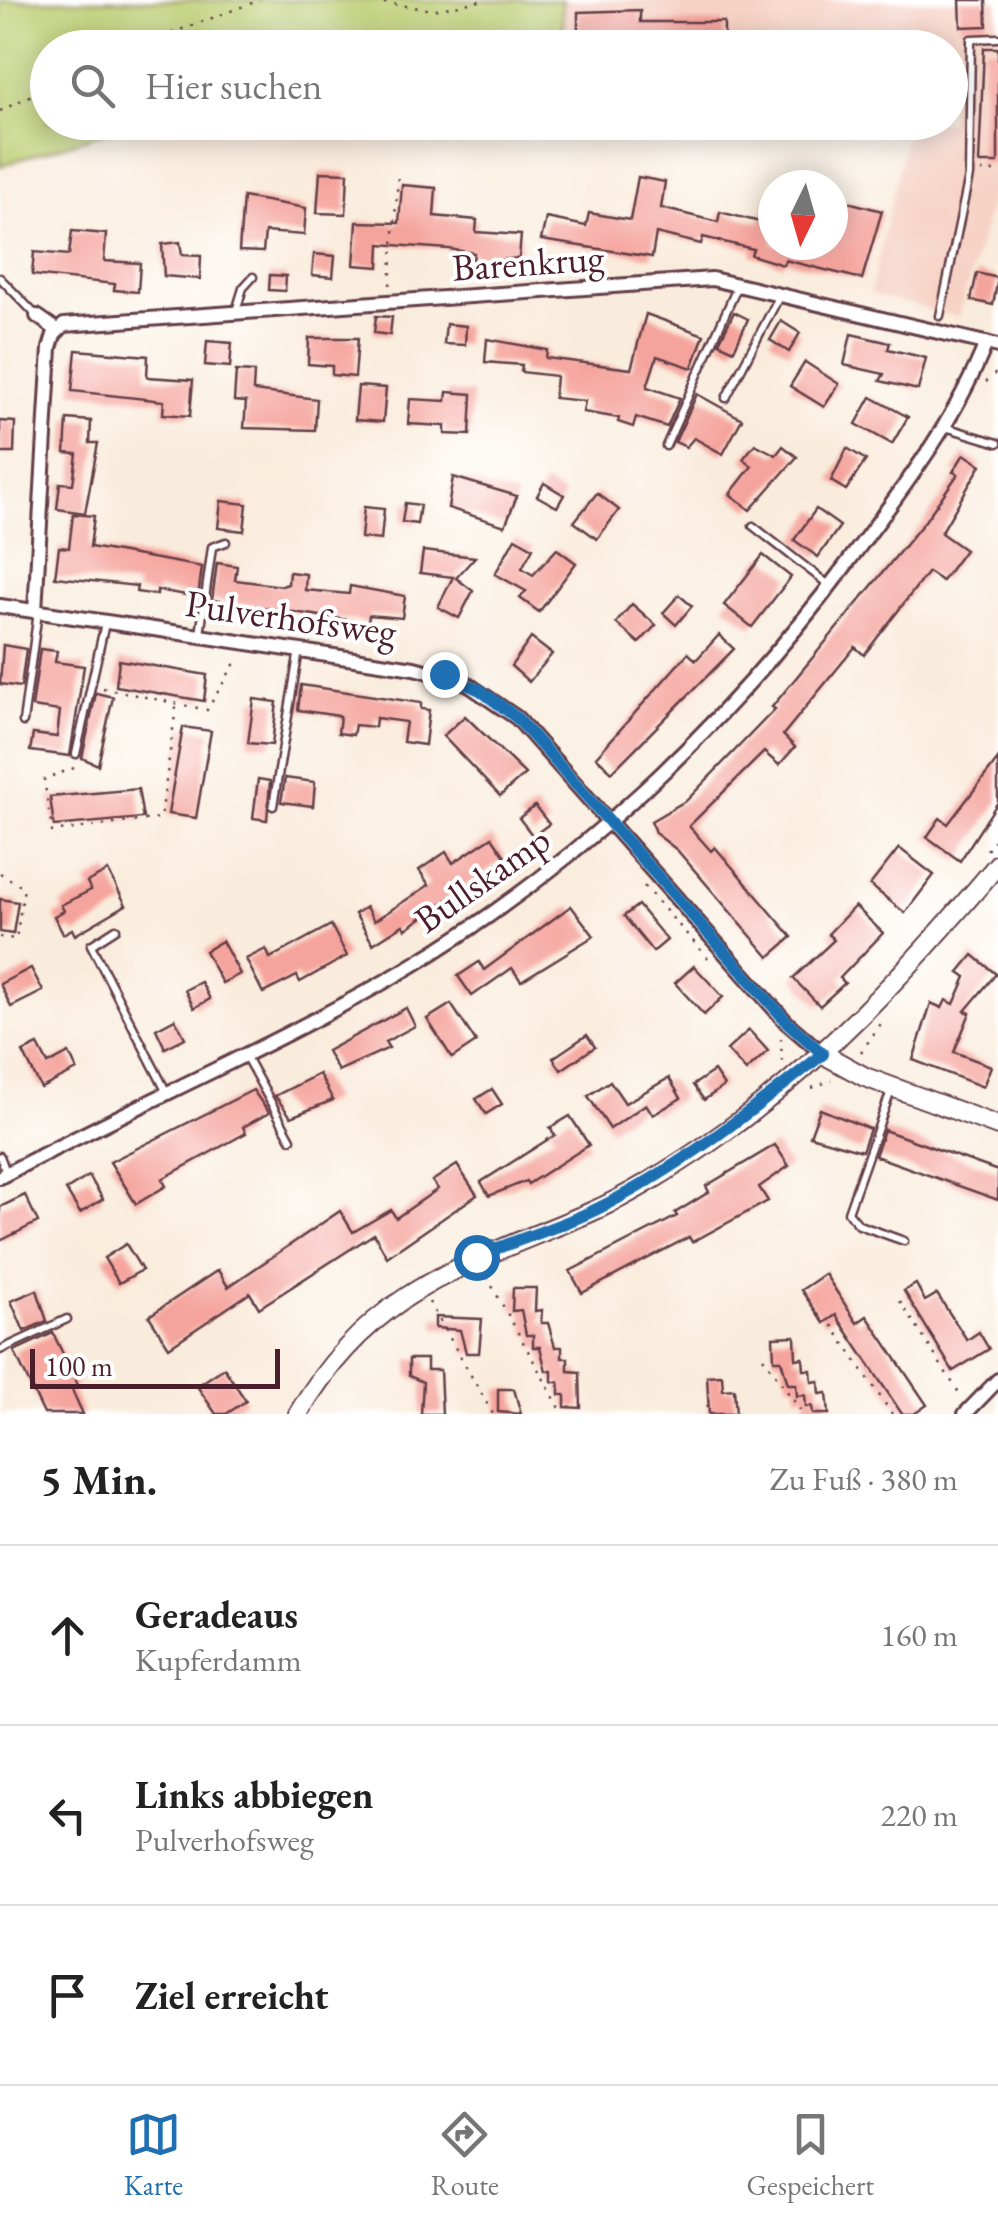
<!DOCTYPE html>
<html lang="de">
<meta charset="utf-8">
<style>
body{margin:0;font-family:"EB Garamond",serif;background:#f2f2f2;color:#222}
.compass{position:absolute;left:758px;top:170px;width:90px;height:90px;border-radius:50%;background:#fff;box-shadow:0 5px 25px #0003;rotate:185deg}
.scale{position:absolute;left:30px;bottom:25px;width:250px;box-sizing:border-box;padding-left:10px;border:5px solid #4a1f2b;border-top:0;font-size:28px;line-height:35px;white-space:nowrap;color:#4a1f2b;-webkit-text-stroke:8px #fff;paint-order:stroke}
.stop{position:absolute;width:30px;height:30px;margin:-22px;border:8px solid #1f6fb2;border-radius:50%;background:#fff}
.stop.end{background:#1f6fb2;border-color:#fff;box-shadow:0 2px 10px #0008}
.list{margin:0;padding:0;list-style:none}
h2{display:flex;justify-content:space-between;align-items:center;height:130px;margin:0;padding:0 40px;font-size:42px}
h2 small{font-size:32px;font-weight:400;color:#767676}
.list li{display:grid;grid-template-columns:65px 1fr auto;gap:30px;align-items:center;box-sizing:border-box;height:180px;padding:0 40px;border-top:2px solid #e0e0e0}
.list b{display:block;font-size:38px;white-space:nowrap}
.list p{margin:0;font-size:32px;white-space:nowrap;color:#767676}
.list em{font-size:32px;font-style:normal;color:#767676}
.icon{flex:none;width:55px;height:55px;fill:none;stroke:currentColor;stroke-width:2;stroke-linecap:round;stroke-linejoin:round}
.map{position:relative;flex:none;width:998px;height:1414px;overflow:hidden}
.search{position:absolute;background:#fff;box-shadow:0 5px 25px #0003;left:30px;right:30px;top:30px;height:110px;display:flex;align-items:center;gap:25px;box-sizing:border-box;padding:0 35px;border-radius:55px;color:#767676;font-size:38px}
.sheet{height:670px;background:#fff}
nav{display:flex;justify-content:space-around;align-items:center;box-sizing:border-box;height:140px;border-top:2px solid #e0e0e0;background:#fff;font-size:28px;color:#767676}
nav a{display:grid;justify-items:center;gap:5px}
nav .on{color:#1f6fb2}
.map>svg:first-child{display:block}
.built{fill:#f6d2c4}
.green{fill:#bbcc6f;stroke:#82764d;stroke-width:2.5}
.building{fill:#f5a49d}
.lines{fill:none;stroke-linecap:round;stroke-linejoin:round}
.service-casing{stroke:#643e46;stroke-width:11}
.minor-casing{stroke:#643e46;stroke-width:18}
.tertiary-casing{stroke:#643e46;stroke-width:22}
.path{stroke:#643e46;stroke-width:2.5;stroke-dasharray:2.5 8;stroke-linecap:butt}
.service{stroke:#fff;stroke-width:6}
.minor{stroke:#fff;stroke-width:12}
.tertiary{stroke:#fff;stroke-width:18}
.route{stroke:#1f6fb2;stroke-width:12}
.labels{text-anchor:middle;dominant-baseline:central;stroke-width:8;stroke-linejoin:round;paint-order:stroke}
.street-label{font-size:38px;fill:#4a1f2b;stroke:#fff}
</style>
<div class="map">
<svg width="998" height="1414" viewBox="0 0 998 1414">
<rect width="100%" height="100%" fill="#fff"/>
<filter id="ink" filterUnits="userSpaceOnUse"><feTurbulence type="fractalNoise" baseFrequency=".01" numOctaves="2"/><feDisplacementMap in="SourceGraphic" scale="20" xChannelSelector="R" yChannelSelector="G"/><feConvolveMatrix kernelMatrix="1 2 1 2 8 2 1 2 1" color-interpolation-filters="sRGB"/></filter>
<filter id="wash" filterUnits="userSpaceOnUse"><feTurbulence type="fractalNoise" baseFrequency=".0048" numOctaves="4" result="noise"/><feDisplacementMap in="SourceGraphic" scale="40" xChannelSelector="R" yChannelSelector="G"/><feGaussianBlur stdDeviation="2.25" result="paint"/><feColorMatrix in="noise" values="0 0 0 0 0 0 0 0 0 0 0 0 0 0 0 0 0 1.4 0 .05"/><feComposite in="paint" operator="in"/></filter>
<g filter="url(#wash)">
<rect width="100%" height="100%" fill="#f9ecdc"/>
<!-- built -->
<polygon class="built" points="562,0 998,0 998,191 994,190 959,317 870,294 909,123 950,122 950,48 563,47"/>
<!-- green -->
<polygon class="green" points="0,0 562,0 563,47 48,48 48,122 134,123 0,166"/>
<g id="blocks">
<!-- building -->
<g class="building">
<polygon points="960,0 986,0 987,26 961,27"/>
<polygon points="640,10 640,22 724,22 724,48 578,48 578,12"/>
<polygon points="984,48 998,48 998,163 979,163"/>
<polygon points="320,172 348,173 346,214 317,213"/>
<polygon points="638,177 665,182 661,208 718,222 720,212 760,222 769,191 773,192 773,245 833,245 833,198 882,211 862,279 785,260 783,265 751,255 753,249 703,237 701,244 656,233 652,257 541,240 546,218 586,226 589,213 630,220"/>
<polygon points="402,185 436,188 434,216 477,220 476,232 521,235 519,258 487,262 473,260 474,253 449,249 380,244 379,267 354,265 357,222 399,223"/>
<polygon points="243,197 306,208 304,235 265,232 263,252 239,251"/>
<polygon points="72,231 106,234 104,261 140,263 138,292 114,290 115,284 32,275 34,252 69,255"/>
<polygon points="180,242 182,255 201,256 200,279 164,276 162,244"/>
<polygon points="314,254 335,256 333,277 312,275"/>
<polygon points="977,273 998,278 993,305 971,300"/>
<polygon points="270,275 286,276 285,291 269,290"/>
<polygon points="734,312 748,319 734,350 719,343"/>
<polygon points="646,314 704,335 692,368 657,356 647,387 680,398 667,427 636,417 633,427 618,422 619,418 583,412 585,401 554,398 556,376 521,372 522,365 485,362 487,339 547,350 546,358 631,369"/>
<polygon points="376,316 392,317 390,335 374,333"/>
<polygon points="781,321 800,333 789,352 770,340"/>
<polygon points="446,324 466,326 465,345 444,344"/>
<polygon points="851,334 890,343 888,349 926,358 918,390 880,381 884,374 844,365"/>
<polygon points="309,338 358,338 355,377 332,375 332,366 308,364"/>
<polygon points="207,341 232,343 230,367 205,365"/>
<polygon points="76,350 148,356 147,377 193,380 190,416 163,414 164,401 72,391"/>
<polygon points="805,362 839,384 824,407 790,386"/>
<polygon points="236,371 254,372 253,391 317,399 315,430 244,428 246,402 234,401"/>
<polygon points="358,386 386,388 383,422 355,420"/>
<polygon points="447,392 472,394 470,435 445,434 445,426 408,424 410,399 446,401"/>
<polygon points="697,394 742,419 723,454 694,438 686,447 675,442"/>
<polygon points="871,397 908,417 892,444 856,424"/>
<polygon points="67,419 91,421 90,443 98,443 85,513 57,509 60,483 73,484 77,454 65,453"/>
<polygon points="0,421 15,422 14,453 0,453"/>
<polygon points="755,444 776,455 783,446 797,457 750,510 730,494 752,466 743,459"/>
<polygon points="847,448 866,460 846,490 831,481"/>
<polygon points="964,454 981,465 941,533 965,550 942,581 928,572 864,655 855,647 783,735 795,747 779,765 764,752 689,826 711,851 715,847 792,937 769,957 677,850 655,833 651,821 687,800 775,709 772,707 925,521 958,474 953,472"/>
<polygon points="453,477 517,496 505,526 448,508"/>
<polygon points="544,483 564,495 557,507 537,496"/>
<polygon points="597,493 619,510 597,539 574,522"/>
<polygon points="221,501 247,504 244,531 218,528"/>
<polygon points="405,503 420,505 417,524 402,522"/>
<polygon points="364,507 384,509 381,540 361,538"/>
<polygon points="816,509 840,526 818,557 794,540"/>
<polygon points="73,514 94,516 90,547 202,567 198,597 157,590 157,595 136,592 137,586 55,577 59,547 69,548"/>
<polygon points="515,538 533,548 522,568 533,575 557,549 576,563 539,612 520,598 526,591 495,574"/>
<polygon points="423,551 475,557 456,578 473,591 459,618 438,607 453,577 420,573"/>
<polygon points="763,555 791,577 752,627 724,605"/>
<polygon points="217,563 237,566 235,580 282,586 288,584 289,572 306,574 305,590 349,594 350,586 405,596 402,618 369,615 368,623 212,600"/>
<polygon points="679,595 692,606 676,625 663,613"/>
<polygon points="632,604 656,625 639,643 616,623"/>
<polygon points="719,635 734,649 612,772 596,757 688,653 696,660"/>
<polygon points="531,638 552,654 529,682 511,666"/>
<polygon points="3,645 26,649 21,687 0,684"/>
<polygon points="40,649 57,651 55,662 84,666 70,756 30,751 33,734 57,737 60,711 32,707"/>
<polygon points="119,660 207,675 204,701 116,686"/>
<polygon points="301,685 421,703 421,709 429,710 425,745 403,742 406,722 376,718 375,727 355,725 353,735 338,733 340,716 298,710"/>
<polygon points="96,693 113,697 98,765 82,758"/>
<polygon points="254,699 277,702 272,745 248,743"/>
<polygon points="465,716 525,774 500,796 443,736"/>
<polygon points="183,727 211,731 196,818 168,814"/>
<polygon points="998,759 998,802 960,861 927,837 940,818 948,824"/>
<polygon points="285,778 315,782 313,806 281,802"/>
<polygon points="258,779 270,781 267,820 253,818"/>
<polygon points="138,789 143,818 54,826 50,797"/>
<polygon points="535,806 549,824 533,836 519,818"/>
<polygon points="492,837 506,858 406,929 403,925 373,944 355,914 366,907 374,921 429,885 419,870 446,852 453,863"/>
<polygon points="899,848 934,875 905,913 870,885"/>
<polygon points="108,871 126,905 75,935 72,929 63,934 54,916 64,911 61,905 91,890 87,882"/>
<polygon points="0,899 18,902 13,934 0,932"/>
<polygon points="638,905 667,940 653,952 624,916"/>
<polygon points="571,906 594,936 521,981 512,968 472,996 458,976 479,962 484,970"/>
<polygon points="855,906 883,933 840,978 845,983 820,1006 793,978 834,940 828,934"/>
<polygon points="331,925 347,956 300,982 297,976 263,993 246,959 266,949 270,958"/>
<polygon points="222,941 240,974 222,983 205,951"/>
<polygon points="973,955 996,974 965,1011 970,1013 954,1052 991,1066 983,1087 913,1060 931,1003 942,1008 946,1000 954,1004 966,977 959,972"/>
<polygon points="694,966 723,997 704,1015 675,983"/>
<polygon points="31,968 43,991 11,1007 0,984"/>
<polygon points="201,982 210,999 194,1008 185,990"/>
<polygon points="451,1004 476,1042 452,1058 427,1019"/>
<polygon points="406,1008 415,1026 385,1042 389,1048 338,1071 327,1051"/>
<polygon points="175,1019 185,1038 165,1048 156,1029"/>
<polygon points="749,1030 768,1051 746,1071 727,1050"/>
<polygon points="587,1035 595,1047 561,1070 553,1058"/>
<polygon points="38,1045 48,1064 69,1053 77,1070 41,1088 23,1052"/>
<polygon points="714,1071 724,1086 704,1100 693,1085"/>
<polygon points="319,1074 333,1100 291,1117 275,1096"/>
<polygon points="669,1078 681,1098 653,1115 646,1104 610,1129 588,1096 610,1081 625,1103"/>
<polygon points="492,1089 502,1104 486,1114 476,1099"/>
<polygon points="253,1090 269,1113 243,1127 246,1133 162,1179 166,1186 136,1204 110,1162"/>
<polygon points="820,1109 870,1129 862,1151 810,1136"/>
<polygon points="570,1116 589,1145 528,1184 526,1181 489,1196 481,1182 555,1135 550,1128"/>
<polygon points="884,1130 998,1171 998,1200 875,1156"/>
<polygon points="775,1145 789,1166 759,1187 768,1201 692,1242 689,1237 582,1293 570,1271 677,1216 675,1213 709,1192 706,1186"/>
<polygon points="457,1165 477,1195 387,1257 374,1234 259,1308 250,1293 169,1347 149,1316 218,1270 228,1287 340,1211 353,1232 391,1210 396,1218 438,1189 432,1181"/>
<polygon points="89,1176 103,1199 80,1213 66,1190"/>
<polygon points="25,1195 38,1222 0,1241 0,1207"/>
<polygon points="126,1244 142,1270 119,1283 104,1258"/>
<polygon points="825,1274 857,1323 867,1316 927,1405 914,1414 902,1414 836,1315 824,1323 801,1290"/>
<polygon points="916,1284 925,1301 937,1294 967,1340 979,1332 989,1349 953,1371 904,1291"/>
<polygon points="513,1288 536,1288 535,1311 542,1310 541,1323 548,1323 555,1347 562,1347 562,1358 568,1358 568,1371 580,1372 581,1408 565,1407 565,1395 559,1395 559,1382 552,1382 552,1371 546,1371 540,1347 533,1347 533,1335 526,1335 521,1310 512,1311"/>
<polygon points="37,1290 47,1321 24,1331 11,1301"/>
<polygon points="435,1317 482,1319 479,1353 466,1353 460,1330 435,1328"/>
<polygon points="53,1333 78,1385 71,1388 83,1414 44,1414 14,1351"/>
<polygon points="795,1336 796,1359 803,1358 804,1370 811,1370 812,1382 819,1381 820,1394 827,1393 829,1414 813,1414 812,1406 806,1407 805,1395 797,1396 796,1384 788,1384 781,1360 774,1360 773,1337"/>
<polygon points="409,1359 427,1359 427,1370 440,1370 442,1414 421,1414 423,1382 409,1376"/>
<polygon points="224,1368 246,1401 226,1414 216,1414 197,1386"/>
<polygon points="722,1375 723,1390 734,1389 736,1414 709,1414 707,1376"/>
<polygon points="498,1389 514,1389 521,1414 498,1412"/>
</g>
</g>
</g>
<g filter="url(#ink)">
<use href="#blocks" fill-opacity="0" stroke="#643e46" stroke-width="2.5"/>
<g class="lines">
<defs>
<g id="service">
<polyline points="0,278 36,315"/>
<polyline points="236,311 243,288 253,277"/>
<polyline points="940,316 969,176 971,39 998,38"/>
<polyline points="726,398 779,297"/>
<polyline points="945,427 998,443"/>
<polyline points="666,446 739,283"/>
<polyline points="753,526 829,585"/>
<polyline points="200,635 212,547 226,542"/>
<polyline points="23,722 38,612"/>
<polyline points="76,754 105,623"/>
<polyline points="273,806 299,650"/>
<polyline points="116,929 91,945 167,1093"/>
<polyline points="246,1057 291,1139"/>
<polyline points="892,1088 848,1212 859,1225 904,1241"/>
<polyline points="0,1156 6,1172"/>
<polyline points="0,1350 67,1319"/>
</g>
<g id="minor">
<polyline points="37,316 57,330"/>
<polyline points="0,606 414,668 463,681 517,718 787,1023 823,1054"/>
<polyline points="35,611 50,348 54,335 64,325 712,279 998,346"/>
<path d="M0,1177c133,-71 273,-130 403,-206 173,-102 322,-245 442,-405 52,-70 109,-141 141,-223"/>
<polyline points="965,1414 998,1380"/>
</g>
<g id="tertiary">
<polyline points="823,1054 865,1077 998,1126"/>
<path d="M298,1414c73,-126 168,-149 293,-202 41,-18 81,-44 118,-69 112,-77 202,-176 289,-279"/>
</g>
</defs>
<!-- service casing -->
<use href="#service" class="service-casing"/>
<!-- minor casing -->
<use href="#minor" class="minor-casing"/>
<!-- tertiary casing -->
<use href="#tertiary" class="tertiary-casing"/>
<!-- path -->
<g class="path">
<polyline points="363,0 434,10 485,0"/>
<polyline points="132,48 260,0"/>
<polyline points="0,111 48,87"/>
<polyline points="981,171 998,171"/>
<polyline points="390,285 398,178"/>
<polyline points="986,382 998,371"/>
<polyline points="103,688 207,710 238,658"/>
<polyline points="74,768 44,779 52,832 161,818 176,707"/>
<polyline points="987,850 998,835"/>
<polyline points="0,873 24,888 16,939 0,937"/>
<polyline points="644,886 708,958"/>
<polyline points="781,1038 782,1064"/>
<polyline points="861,1052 885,1018"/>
<polyline points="812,1088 832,1080"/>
<polyline points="487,1277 562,1412"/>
<polyline points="900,1301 961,1396"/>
<polyline points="429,1302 493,1414"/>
<polyline points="832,1325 892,1414"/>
<polyline points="763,1357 803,1414"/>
<polyline points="707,1405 713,1414"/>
</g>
<!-- service -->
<use href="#service" class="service"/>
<!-- minor -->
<use href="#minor" class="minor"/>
<!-- tertiary -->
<use href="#tertiary" class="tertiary"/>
</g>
</g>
<g class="lines" filter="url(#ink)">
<!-- route -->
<path class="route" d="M444,674l36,16 37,28 271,305 35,31c-72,57 -143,114 -226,155 -39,19 -82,31 -121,48"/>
</g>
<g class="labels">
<!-- street labels -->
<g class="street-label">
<text transform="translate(528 262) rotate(-4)">Barenkrug</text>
<text transform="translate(291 617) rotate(8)">Pulverhofsweg</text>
<text transform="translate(482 879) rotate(-35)">Bullskamp</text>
</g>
</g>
</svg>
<svg class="compass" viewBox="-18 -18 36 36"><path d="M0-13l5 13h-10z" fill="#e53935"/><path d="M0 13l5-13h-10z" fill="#767676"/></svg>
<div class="scale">100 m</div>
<div class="stop" style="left:476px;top:1257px"></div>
<div class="stop end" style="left:444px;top:674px"></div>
<div class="search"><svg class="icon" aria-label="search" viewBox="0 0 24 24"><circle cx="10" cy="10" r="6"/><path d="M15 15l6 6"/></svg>Hier suchen</div>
</div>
<section class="sheet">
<h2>5 Min.<small>Zu Fuß · 380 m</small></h2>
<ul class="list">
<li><svg class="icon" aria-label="ahead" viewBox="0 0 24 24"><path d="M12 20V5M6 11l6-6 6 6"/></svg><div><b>Geradeaus</b><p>Kupferdamm</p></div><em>160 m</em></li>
<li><svg class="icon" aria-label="left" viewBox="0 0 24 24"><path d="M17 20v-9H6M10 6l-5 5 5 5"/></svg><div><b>Links abbiegen</b><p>Pulverhofsweg</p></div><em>220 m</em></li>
<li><svg class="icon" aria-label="arrive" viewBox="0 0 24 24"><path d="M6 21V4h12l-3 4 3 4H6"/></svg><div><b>Ziel erreicht</b></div></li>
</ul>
</section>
<nav>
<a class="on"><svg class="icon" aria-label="map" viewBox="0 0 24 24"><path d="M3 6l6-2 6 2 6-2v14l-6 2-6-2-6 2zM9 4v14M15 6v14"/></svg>Karte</a>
<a><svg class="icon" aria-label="directions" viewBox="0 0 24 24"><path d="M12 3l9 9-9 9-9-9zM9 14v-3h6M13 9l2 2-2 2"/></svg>Route</a>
<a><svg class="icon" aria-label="saved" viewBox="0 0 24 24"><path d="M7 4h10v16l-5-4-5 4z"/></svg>Gespeichert</a>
</nav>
